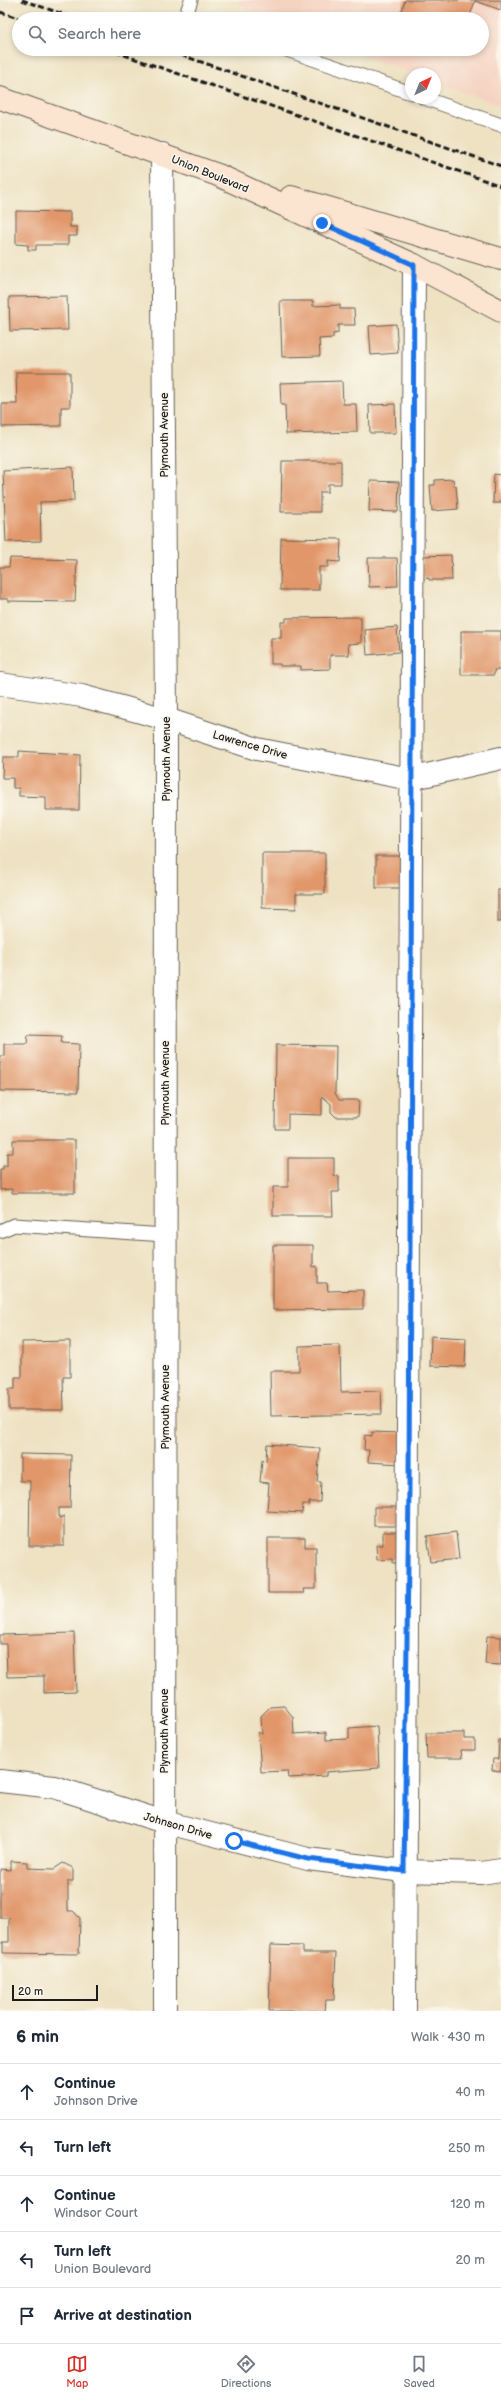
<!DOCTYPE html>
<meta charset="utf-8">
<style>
body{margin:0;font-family:"Balsamiq Sans",sans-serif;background:#f6f6f7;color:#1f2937}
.compass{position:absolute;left:405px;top:68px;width:36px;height:36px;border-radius:50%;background:#fff;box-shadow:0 2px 6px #0003;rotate:43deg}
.scale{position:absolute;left:12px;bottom:10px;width:86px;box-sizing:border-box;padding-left:4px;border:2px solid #1c1c1c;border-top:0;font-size:11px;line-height:14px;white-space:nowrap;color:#1c1c1c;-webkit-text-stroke:3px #fbf7ec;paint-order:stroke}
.stop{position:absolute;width:12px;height:12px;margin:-9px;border:3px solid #1a73e8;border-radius:50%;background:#fff}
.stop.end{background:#1a73e8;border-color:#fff;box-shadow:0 1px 4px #0008}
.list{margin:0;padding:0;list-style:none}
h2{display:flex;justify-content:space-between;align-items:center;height:52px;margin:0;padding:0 16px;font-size:17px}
h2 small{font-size:13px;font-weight:400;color:#747a83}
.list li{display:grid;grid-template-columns:26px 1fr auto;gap:12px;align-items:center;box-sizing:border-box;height:56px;padding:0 16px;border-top:1px solid #e0e1e3}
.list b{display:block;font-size:15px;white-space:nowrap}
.list p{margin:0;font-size:13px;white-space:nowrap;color:#747a83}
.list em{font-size:13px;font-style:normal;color:#747a83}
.icon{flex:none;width:22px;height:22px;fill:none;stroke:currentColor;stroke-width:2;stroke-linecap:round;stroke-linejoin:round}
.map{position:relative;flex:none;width:501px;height:2011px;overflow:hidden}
.search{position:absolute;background:#fff;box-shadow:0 2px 6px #0003;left:12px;right:12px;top:12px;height:44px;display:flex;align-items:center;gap:10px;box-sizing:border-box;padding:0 14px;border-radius:22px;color:#747a83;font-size:15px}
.sheet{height:332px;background:#fff}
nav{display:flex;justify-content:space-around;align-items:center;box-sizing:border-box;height:56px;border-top:1px solid #e0e1e3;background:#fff;font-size:11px;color:#747a83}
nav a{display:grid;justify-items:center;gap:2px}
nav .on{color:#d93025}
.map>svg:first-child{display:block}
.built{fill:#f5d3c1}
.building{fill:#e1976a}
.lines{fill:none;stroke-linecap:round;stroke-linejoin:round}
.service-casing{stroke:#666156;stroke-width:15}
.minor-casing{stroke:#666156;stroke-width:24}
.secondary-casing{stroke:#666156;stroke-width:24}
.service{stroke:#fff;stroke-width:13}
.minor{stroke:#fff;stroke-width:22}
.secondary{stroke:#fce5d0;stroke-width:22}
.rail{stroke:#1c1c1c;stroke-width:3;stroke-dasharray:6 3;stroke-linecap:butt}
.route{stroke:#1a73e8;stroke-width:5}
.labels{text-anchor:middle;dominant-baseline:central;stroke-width:3;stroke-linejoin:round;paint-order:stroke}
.street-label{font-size:11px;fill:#1c1c1c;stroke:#fbf7ec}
</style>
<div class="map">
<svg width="501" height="2011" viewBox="0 0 501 2011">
<rect width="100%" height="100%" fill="#fbf7ec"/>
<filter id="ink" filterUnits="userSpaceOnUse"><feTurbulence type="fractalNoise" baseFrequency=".025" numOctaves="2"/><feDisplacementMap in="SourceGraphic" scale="8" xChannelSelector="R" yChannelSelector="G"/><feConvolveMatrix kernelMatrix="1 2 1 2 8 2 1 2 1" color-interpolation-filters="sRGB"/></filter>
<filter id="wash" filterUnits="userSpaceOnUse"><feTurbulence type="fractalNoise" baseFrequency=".012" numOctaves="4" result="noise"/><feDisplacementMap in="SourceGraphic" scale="16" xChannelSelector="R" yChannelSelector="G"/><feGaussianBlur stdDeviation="0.9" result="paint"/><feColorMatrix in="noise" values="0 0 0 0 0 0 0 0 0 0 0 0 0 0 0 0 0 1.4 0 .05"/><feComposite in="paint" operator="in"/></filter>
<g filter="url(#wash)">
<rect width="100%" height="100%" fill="#eee2c3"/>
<!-- built -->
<polygon class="built" points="237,0 501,0 501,106 435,82 435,74 413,74 345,49 482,49 482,19 263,19 250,14"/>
<g id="blocks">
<!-- building -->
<g class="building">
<polygon points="405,0 501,0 501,10 475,1 469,19 399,19"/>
<polygon points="16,211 70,212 70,227 77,227 77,236 68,236 68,245 36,245 36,250 28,250 28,245 16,244"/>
<polygon points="67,296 68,330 10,331 9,297"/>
<polygon points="280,301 313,301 313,306 340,305 340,309 354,309 355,325 338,325 338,333 333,334 333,338 319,339 320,356 282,357"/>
<polygon points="396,324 398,353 371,355 369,326"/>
<polygon points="16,372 70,372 70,407 61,407 61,426 2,427 2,404 17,404"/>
<polygon points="342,381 343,404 356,404 357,432 286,434 285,405 281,405 280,383"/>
<polygon points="395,404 396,433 370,433 369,405"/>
<polygon points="282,461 341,461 341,484 328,484 328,492 320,492 320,512 281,512"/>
<polygon points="73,467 74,501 40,502 41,541 6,542 3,471"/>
<polygon points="494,474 501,475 501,503 493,503"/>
<polygon points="453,479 454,486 456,486 458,509 432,511 430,485 435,485 435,480"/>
<polygon points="370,481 399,482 398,512 369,511"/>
<polygon points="281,538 341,539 340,562 328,561 328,567 319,567 319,590 280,590"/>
<polygon points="451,555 452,580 429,580 429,578 423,579 422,556"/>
<polygon points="10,558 77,560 75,602 8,601 8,599 0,599 0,567 9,567"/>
<polygon points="368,558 397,558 398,586 369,587"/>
<polygon points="361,617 361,643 348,644 349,655 330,655 330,669 301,670 301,666 280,666 280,664 271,664 271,638 281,638 281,622 286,622 286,618"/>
<polygon points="397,627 399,652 367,655 365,630"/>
<polygon points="461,631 501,631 501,670 494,670 494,675 461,675"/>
<polygon points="19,751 80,755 79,810 46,810 46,797 19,796 19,788 13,788 13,778 2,778 3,757 19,757"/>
<polygon points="262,853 325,853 325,894 296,894 296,909 262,908"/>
<rect x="376" y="856" width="30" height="32"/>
<rect x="498" y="890" width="3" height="32"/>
<polygon points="28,1035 62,1036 61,1043 79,1044 78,1092 0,1091 0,1056 4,1056 4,1044 27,1044"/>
<polygon points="276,1045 336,1046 335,1093 339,1100 359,1100 358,1117 336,1117 331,1112 331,1104 322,1096 322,1115 288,1114 288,1129 275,1129"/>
<polygon points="13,1140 75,1140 75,1193 12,1193 12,1189 0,1190 0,1169 3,1169 3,1166 7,1166 7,1153 13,1153"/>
<polygon points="288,1158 334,1158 334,1175 339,1176 339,1192 332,1192 333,1216 273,1216 273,1187 288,1187"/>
<polygon points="273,1245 313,1245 313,1267 317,1266 317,1283 327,1283 328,1291 363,1290 363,1309 273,1310"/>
<polygon points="431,1336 466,1338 465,1367 430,1366"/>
<polygon points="70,1341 70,1377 63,1377 64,1410 9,1410 9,1389 15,1389 15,1377 22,1377 22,1342"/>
<polygon points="340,1345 341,1392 381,1391 382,1414 271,1416 270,1371 299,1371 299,1346"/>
<polygon points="372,1432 402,1433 400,1464 368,1462 369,1450 364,1450 365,1435 372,1436"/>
<polygon points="267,1444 320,1448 317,1482 321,1482 320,1502 309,1502 310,1505 303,1504 302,1513 267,1511 269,1483 260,1482 262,1460 266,1461"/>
<polygon points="20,1454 71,1455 70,1508 59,1508 59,1518 64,1516 64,1546 29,1546 30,1481 20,1481"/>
<rect x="374" y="1507" width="25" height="19"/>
<polygon points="383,1532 396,1532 397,1557 402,1563 393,1563 393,1559 377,1560 376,1545 383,1545"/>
<polygon points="456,1532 459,1559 431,1562 427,1536"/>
<polygon points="268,1538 305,1538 305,1547 316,1547 316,1589 303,1589 304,1593 268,1593"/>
<polygon points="74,1633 76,1692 44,1693 44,1676 7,1677 6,1644 0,1644 0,1635"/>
<polygon points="487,1636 501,1637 501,1665 485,1664"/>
<polygon points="284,1706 293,1717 294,1734 326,1732 326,1740 349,1739 349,1728 377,1726 379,1768 326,1772 326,1776 288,1778 287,1771 261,1772 258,1732 262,1734 261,1716 270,1707"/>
<polygon points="426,1733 464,1733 464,1739 475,1739 475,1750 461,1750 462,1758 427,1758"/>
<polygon points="499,1740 501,1740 501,1771 492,1770 493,1759 498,1759"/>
<polygon points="11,1861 27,1862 27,1868 54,1869 63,1863 73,1868 73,1881 68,1881 68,1911 73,1911 80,1918 79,1954 3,1953 3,1942 9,1942 9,1918 0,1918 0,1869 11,1870"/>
<polygon points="271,1945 303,1946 303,1953 336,1953 334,2000 326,2000 325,2011 269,2011"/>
</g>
</g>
</g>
<g filter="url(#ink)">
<use href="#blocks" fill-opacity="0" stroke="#666156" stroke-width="1"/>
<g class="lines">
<defs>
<g id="service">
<polyline points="191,0 186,15 197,19"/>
<polyline points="284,49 411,93"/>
<polyline points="424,98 501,125"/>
<polyline points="0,1231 14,1225 165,1235"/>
</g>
<g id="minor">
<polyline points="162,154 166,719 165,2011"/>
<polyline points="0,684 82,696 166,719 257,749 410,779 501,758"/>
<polyline points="0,1781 54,1787 164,1822 308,1859 404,1871 481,1873 501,1870"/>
<polyline points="405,2011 414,265"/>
</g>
<g id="secondary">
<polyline points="0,98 218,175 414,265 501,311"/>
<polyline points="291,197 501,259"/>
</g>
</defs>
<!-- service casing -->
<use href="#service" class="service-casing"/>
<!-- minor casing -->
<use href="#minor" class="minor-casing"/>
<!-- secondary casing -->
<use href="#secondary" class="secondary-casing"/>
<!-- service -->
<use href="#service" class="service"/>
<!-- minor -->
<use href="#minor" class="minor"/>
<!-- secondary -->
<use href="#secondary" class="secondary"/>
<!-- rail -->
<g class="rail">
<polyline points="22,0 77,19"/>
<polyline points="0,12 21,19"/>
<polyline points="107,49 501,186"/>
<polyline points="164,49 501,166"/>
</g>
</g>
</g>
<g class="lines" filter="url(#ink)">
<!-- route -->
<polyline class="route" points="234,1841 308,1859 404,1871 409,1488 414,265 322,223"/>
</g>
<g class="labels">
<!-- street labels -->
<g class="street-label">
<text transform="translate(210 174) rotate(22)">Union Boulevard</text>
<text transform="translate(164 435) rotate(-90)">Plymouth Avenue</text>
<text transform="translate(250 745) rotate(16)">Lawrence Drive</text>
<text transform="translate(166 759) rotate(-90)">Plymouth Avenue</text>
<text transform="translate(165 1083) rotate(-90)">Plymouth Avenue</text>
<text transform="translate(165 1407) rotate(-90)">Plymouth Avenue</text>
<text transform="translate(164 1731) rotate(-90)">Plymouth Avenue</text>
<text transform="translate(178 1826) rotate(16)">Johnson Drive</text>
</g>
</g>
</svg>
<svg class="compass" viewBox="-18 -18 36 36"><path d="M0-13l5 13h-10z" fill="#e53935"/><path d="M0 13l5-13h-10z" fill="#747a83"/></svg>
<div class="scale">20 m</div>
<div class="stop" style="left:234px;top:1841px"></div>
<div class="stop end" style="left:322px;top:223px"></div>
<div class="search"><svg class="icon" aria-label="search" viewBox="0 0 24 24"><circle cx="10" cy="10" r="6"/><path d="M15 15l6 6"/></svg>Search here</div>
</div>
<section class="sheet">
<h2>6 min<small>Walk · 430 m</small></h2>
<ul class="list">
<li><svg class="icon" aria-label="ahead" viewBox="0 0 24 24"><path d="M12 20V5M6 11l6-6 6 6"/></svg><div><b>Continue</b><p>Johnson Drive</p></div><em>40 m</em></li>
<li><svg class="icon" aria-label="left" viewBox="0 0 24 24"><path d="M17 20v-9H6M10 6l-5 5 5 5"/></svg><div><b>Turn left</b></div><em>250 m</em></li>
<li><svg class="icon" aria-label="ahead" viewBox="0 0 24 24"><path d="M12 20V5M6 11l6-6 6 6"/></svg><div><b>Continue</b><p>Windsor Court</p></div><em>120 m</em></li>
<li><svg class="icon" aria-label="left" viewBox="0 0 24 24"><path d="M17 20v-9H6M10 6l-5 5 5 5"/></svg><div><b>Turn left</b><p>Union Boulevard</p></div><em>20 m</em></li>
<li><svg class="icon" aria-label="arrive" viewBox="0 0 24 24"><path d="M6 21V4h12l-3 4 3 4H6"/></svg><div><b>Arrive at destination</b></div></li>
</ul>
</section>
<nav>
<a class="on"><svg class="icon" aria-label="map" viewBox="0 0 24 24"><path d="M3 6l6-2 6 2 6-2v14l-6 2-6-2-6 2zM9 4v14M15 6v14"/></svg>Map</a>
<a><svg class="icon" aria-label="directions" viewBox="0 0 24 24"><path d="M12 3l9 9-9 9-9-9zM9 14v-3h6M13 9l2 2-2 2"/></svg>Directions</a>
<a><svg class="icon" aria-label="saved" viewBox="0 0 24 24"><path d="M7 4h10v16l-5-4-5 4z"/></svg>Saved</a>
</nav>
